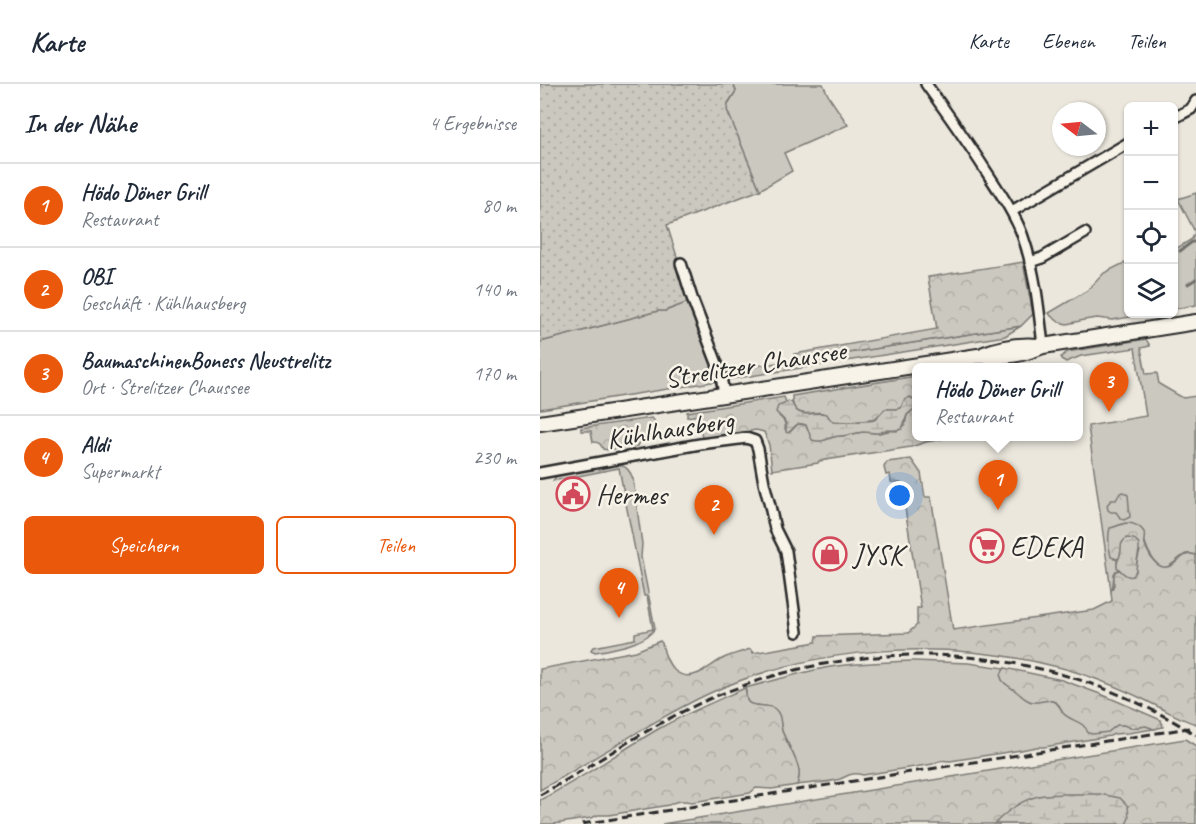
<!DOCTYPE html>
<html lang="de">
<meta charset="utf-8">
<style>
body{margin:0;font-family:Caveat,sans-serif;background:#f6f6f7;color:#1f2937}
.controls{position:absolute;right:18px;top:18px;display:grid;overflow:hidden;border-radius:9px;box-shadow:0 2px 4px #0004}
.controls button{width:54px;height:54px;display:grid;place-items:center;padding:0;border:0;border-bottom:2px solid #e0e1e3;background:#fff;color:#1f2937;font:30px sans-serif}
.compass{position:absolute;left:512px;top:18px;width:54px;height:54px;border-radius:50%;background:#fff;box-shadow:0 2px 4px #0004;rotate:286deg}
.you{position:absolute;left:360px;top:412px;width:21px;height:21px;margin:-15px;border:4px solid #fff;border-radius:50%;background:#1a73e8;box-shadow:0 0 0 9px #1a73e833}
.badge{display:grid;place-items:center;width:39px;height:39px;border-radius:50%;background:#ea580c;color:#fff;font-size:20px;font-weight:700}
.pin{position:absolute;translate:-50% -50px;filter:drop-shadow(0 2px 3px #0008)}
.pin::after{content:'';position:absolute;top:32px;width:21px;height:18px;background:inherit;clip-path:polygon(0 0,100% 0,50% 100%)}
.popup{position:absolute;left:372px;top:279px;width:171px;height:78px;box-sizing:border-box;display:grid;place-content:center;border-radius:9px;background:#fff;filter:drop-shadow(0 2px 4px #0005);font-size:20px;white-space:nowrap;color:#747a83}
.popup b{font-size:22px;color:#1f2937}
.popup::after{content:'';position:absolute;left:50%;top:100%;margin-left:-12px;border:12px solid transparent;border-top-color:#fff}
.list{margin:0;padding:0;list-style:none}
h2{display:flex;justify-content:space-between;align-items:center;height:78px;margin:0;padding:0 24px;font-size:26px}
h2 small{font-size:20px;font-weight:400;color:#747a83}
.list li{display:grid;grid-template-columns:39px 1fr auto;gap:18px;align-items:center;box-sizing:border-box;height:84px;padding:0 24px;border-top:2px solid #e0e1e3}
.list b{display:block;font-size:22px;white-space:nowrap}
.list p{margin:0;font-size:20px;white-space:nowrap;color:#747a83}
.list em{font-size:20px;font-style:normal;color:#747a83}
.actions{display:flex;gap:12px;padding:18px 24px}
.actions a{flex:1;padding:14px 0;border:2px solid #ea580c;border-radius:9px;text-align:center;font-size:21px;color:#ea580c}
.actions .main{background:#ea580c;color:#fff}
.icon{flex:none;width:33px;height:33px;fill:none;stroke:currentColor;stroke-width:2;stroke-linecap:round;stroke-linejoin:round}
.map{position:relative;flex:none;width:656px;height:740px;overflow:hidden}
header{display:flex;align-items:center;gap:36px;box-sizing:border-box;height:84px;padding:0 30px;background:#fff;border-bottom:2px solid #e0e1e3}
header strong{font-size:28px}
nav{display:flex;gap:33px;margin-inline-start:auto;font-size:21px}
main{display:flex}
aside{flex:1;background:#fff}
.map>svg:first-child{display:block}
.green{fill:#cbc8bf;stroke:#7b7a75;stroke-width:1.5}
.forest{fill:url(#forest-crowns);stroke:#7b7a75;stroke-width:1.5}
.wetland{fill:url(#wetland-marsh);stroke:#7b7a75;stroke-width:1.5}
.park{fill:url(#park-dots);stroke:#7b7a75;stroke-width:1.5}
.lines{fill:none;stroke-linecap:round;stroke-linejoin:round}
.stream{stroke:#72716c;stroke-width:3}
.street-casing{stroke:#2b2b2b;stroke-width:14}
.secondary-casing{stroke:#2b2b2b;stroke-width:18}
.street{stroke:#f7f3e8;stroke-width:9}
.secondary{stroke:#f7f3e8;stroke-width:14}
.rail{stroke:#2b2b2b;stroke-width:3;stroke-dasharray:9 4.5;stroke-linecap:butt}
.labels{text-anchor:middle;dominant-baseline:central;stroke-width:5;stroke-linejoin:round;paint-order:stroke}
.street-label{font-size:28px;fill:#2b2b2b;stroke:#f7f3e8}
.poi-label{font-size:28px;fill:#2b2b2b;stroke:#f7f3e8;text-anchor:start}
</style>
<header>
<strong>Karte</strong>
<nav><a>Karte</a><a>Ebenen</a><a>Teilen</a></nav>
</header>
<main>
<aside>
<h2>In der Nähe<small>4 Ergebnisse</small></h2>
<ul class="list">
<li><span class="badge">1</span><div><b>Hödo Döner Grill</b><p>Restaurant</p></div><em>80 m</em></li>
<li><span class="badge">2</span><div><b>OBI</b><p>Geschäft · Kühlhausberg</p></div><em>140 m</em></li>
<li><span class="badge">3</span><div><b>BaumaschinenBoness Neustrelitz</b><p>Ort · Strelitzer Chaussee</p></div><em>170 m</em></li>
<li><span class="badge">4</span><div><b>Aldi</b><p>Supermarkt</p></div><em>230 m</em></li>
</ul>
<div class="actions"><a class="main">Speichern</a><a>Teilen</a></div>
</aside>
<div class="map">
<svg width="656" height="740" viewBox="0 0 656 740">
<defs>
<pattern id="forest-crowns" width="20" height="18" patternUnits="userSpaceOnUse" patternTransform="scale(1.5)"><rect width="20" height="18" fill="#cbc8bf"/><path d="M2 6a3 3 0 1 1 6 0M12 15a3 3 0 1 1 6 0" fill="none" stroke="#aeaca4"/></pattern>
<pattern id="wetland-marsh" width="20" height="14" patternUnits="userSpaceOnUse" patternTransform="scale(1.5)"><rect width="20" height="14" fill="#cbc8bf"/><path d="M1 5h8M5 5V1M11 12h8M15 12V8" fill="none" stroke="#aeaca4"/></pattern>
<pattern id="park-dots" width="8" height="8" patternUnits="userSpaceOnUse" patternTransform="scale(1.5)"><rect width="8" height="8" fill="#cbc8bf"/><path d="M2 2h.1M6 6h.1" fill="none" stroke="#aeaca4" stroke-width="1.8" stroke-linecap="round"/></pattern>
</defs>
<rect width="100%" height="100%" fill="#ebe7dd"/>
<filter id="ink" filterUnits="userSpaceOnUse"><feTurbulence type="fractalNoise" baseFrequency=".0167" numOctaves="2"/><feDisplacementMap in="SourceGraphic" scale="12" xChannelSelector="R" yChannelSelector="G"/><feConvolveMatrix kernelMatrix="1 2 1 2 8 2 1 2 1" color-interpolation-filters="sRGB"/></filter>
<g filter="url(#ink)">
<!-- green -->
<g class="green">
<polygon points="193,0 283,0 289,13 308,41 244,69 252,87 220,106 187,26 188,20 196,7"/>
<polygon points="656,109 656,221 634,225 634,164 636,165 652,155 655,148 638,115"/>
<polygon points="588,177 588,230 609,230 572,236 557,234 544,236 527,240 519,238 511,232 509,229 548,206 564,189"/>
<polygon points="151,217 179,297 0,325 0,258 118,227 125,227"/>
<polygon points="481,242 465,252 185,296 183,287 256,276 263,276"/>
<path d="M606,255l4,7 -9,2 5,26 11,-1 2,11 24,14 13,-2v159c-4,-1 -6,-2 -10,-1 -13,6 -21,26 -35,2 -5,-8 -7,-14 -7,-23l-19,-10 -14,5 3,31h3v8l3,3 -4,1c-4,5 -1,12 -5,20l-23,-165 58,-10 -11,-68 -54,8 -15,6 -5,-3v-2l6,-5z"/>
<path d="M72,380c12,0 17,4 21,15l9,65 -1,13 14,71c-9,16 -43,21 -60,24l-4,-2 1,-2 2,-1 41,-8v-6l18,-4 -6,-33h-3l-25,-128 -66,13 4,-6z"/>
<path d="M373,577l55,2 37,5c-11,13 4,17 13,24 4,4 9,10 16,10 6,0 12,-4 18,-1 8,2 8,8 13,13 5,5 11,5 16,9 2,1 2,2 4,3 5,4 16,4 23,6l9,-7h7l7,3 15,-2 8,3 -26,4 -14,1 -4,2 -66,11h-8l-15,3 -71,11c-7,-1 -11,-1 -17,3l-70,11c-12,-3 -13,0 -23,4 -11,4 -31,4 -43,6 1,-4 3,-9 2,-14 -2,-13 -12,-27 -17,-40 -2,-7 -1,-16 -8,-21 -7,-7 -21,-2 -26,-8 -3,-4 -1,-9 -3,-14 28,-7 56,-16 85,-21 28,-4 56,-5 83,-6z"/>
</g>
<!-- forest -->
<g class="forest">
<polygon points="483,178 493,230 481,242 263,276 256,276 254,270 397,245 388,193"/>
<path d="M377,292v60l27,1 -2,2 -16,3 -15,5 -92,14 -1,2 -46,7 -3,-25 -5,-13 -8,-2 -54,9 -3,-24 -12,2v-5l97,-15 2,5 -7,14c5,4 7,7 6,13l5,3 8,-8 8,1 6,14c12,5 17,-3 28,-3 8,0 14,-3 23,-4 5,0 10,1 15,1 7,-1 11,-3 19,-2l8,-6 2,-10 7,-6 -11,-5c-4,8 -11,4 -18,5 -3,4 -6,8 -10,10 -4,2 -40,4 -42,3 -4,-3 -6,-8 -11,-9 -3,-1 -6,0 -9,0 -15,2 -21,-3 -21,-17z"/>
<path d="M112,334c3,2 6,10 1,13 -1,1 -4,1 -5,2l-2,8 -7,1 -2,4 -29,4 -5,-1c-2,-5 -4,-7 -10,-7l-2,-11h-10v-3z"/>
<path d="M371,375l10,14 4,24h6l22,133 141,-20 18,-9 -1,-10 3,-6v-11l2,-3 4,-1 3,1 13,1v-7l4,-14h-19l-1,6 -3,2 -6,-2c-2,-9 -4,-19 -1,-29 6,-1 13,-5 18,-5 6,0 13,4 16,9 1,3 0,6 0,9 2,9 9,24 19,26 14,2 17,-17 33,-12v169c-17,-5 -33,-15 -49,-23 -27,-13 -55,-25 -85,-33 -114,-30 -244,-24 -352,25 -59,28 -113,65 -170,97v-121l96,-18 24,-10 2,2c4,22 16,42 41,28 7,-4 13,-9 21,-13 8,-4 18,-6 26,-9l3,4 63,-11 1,-6 91,-3 9,-8v-17h4l-20,-125 -10,-1 -1,-8 -4,1 -2,-8 3,-5z"/>
<polygon points="583,408 588,411 590,433 584,436 581,435 576,428 571,428 568,426 567,421 571,416 576,416 580,409"/>
<path d="M465,584l57,12 41,15 58,25 2,7 -9,2 -8,-3 -15,2 -7,-3h-7l-9,7 -15,2 -5,-1c-4,-13 -17,-11 -25,-20 -3,-4 -2,-8 -8,-11 -8,-4 -14,1 -22,0 -7,-1 -11,-6 -16,-10 -8,-7 -23,-11 -12,-24z"/>
<path d="M205,604c2,5 0,10 3,14 5,6 19,1 27,7 7,6 5,15 7,22 5,13 15,27 17,40 1,5 -1,10 -2,14l-25,4 -16,-1 -6,5 -58,9c-9,-2 -16,-2 -23,3l-60,10h-11l-7,3 -37,6h-14v-24c42,-21 80,-49 120,-72 27,-15 56,-27 85,-40z"/>
<polygon points="645,655 656,662 656,740 122,740"/>
</g>
<!-- wetland -->
<g class="wetland">
<path d="M370,313l5,3 -1,9 -7,6 -5,14c-6,2 -9,1 -15,1 -3,1 -6,2 -9,3 -5,0 -10,-1 -15,-1 -9,1 -15,4 -23,4 -11,0 -16,8 -28,4l-6,-15c-12,-4 -10,3 -18,8l-2,-1v-8l-2,-4 -8,-8 2,-6 6,-2 4,-3 3,1c2,2 3,6 5,8 8,8 22,1 31,4 1,2 4,6 6,8 2,1 38,-1 41,-2 4,-2 7,-7 11,-11h12l4,-1 3,-8z"/>
<path d="M586,454c18,0 13,12 11,23 -1,6 0,10 -4,15 -7,2 -11,-4 -16,-9 -1,-6 2,-7 3,-12 3,-9 -2,-9 6,-17z"/>
<path d="M524,710h36l20,4 8,8 1,12 -3,6h-132c10,-10 26,-23 41,-27 9,-3 20,-2 29,-3z"/>
</g>
<!-- park -->
<polygon class="park" points="0,0 193,0 196,7 188,19 187,26 220,106 127,141 151,217 125,227 118,227 0,258"/>
<g class="lines">
<!-- stream -->
<g class="stream">
<polyline points="640,167 652,158 656,158"/>
<polyline points="648,200 656,195"/>
</g>
<defs>
<g id="street">
<path d="M386,0c21,29 41,57 60,87 13,20 27,40 36,63 13,36 17,75 21,112"/>
<polyline points="634,34 651,25 656,17"/>
<polyline points="472,127 588,59"/>
<polyline points="490,178 502,174 545,149"/>
<polyline points="141,179 153,217 180,287 184,310"/>
<polyline points="0,389 160,360 199,355 206,354 215,357 218,365 224,399 230,422 235,445 246,467 257,548"/>
</g>
<g id="secondary">
<path d="M444,270c19,-7 35,-10 54,-8"/>
<path d="M0,339l438,-67c26,1 41,0 65,-10l153,-24"/>
</g>
</defs>
<!-- street casing -->
<use href="#street" class="street-casing"/>
<!-- secondary casing -->
<use href="#secondary" class="secondary-casing"/>
<!-- street -->
<use href="#street" class="street"/>
<!-- secondary -->
<use href="#secondary" class="secondary"/>
<!-- rail -->
<g class="rail">
<path d="M0,711c58,-32 112,-72 174,-98 157,-66 337,-55 482,38"/>
<polyline points="42,740 649,644"/>
</g>
</g>
</g>
<!-- icons -->
<defs>
<symbol id="civic-ring" viewBox="-11 -11 22 22"><circle r="9.5" fill="#f7f3e8" stroke="#d1495b" stroke-width="1.5"/><path d="M-.6-6.5H3V-4.5H.6V-3L4-1V1h2V6H-6V1h2V-1L-.6-3ZM-1.2 2.5V6h2.4V2.5Z" fill="#d1495b"/></symbol>
<symbol id="supermarket-ring" viewBox="-11 -11 22 22"><circle r="9.5" fill="#f7f3e8" stroke="#d1495b" stroke-width="1.5"/><path d="M-6-5.5h2.5l.6 2H6L4.5 2H-2.5L-4.4-4H-6ZM-1.5 3.2a1.3 1.3 0 1 0 .1 0ZM3 3.2a1.3 1.3 0 1 0 .1 0Z" fill="#d1495b"/></symbol>
<symbol id="shop-ring" viewBox="-11 -11 22 22"><circle r="9.5" fill="#f7f3e8" stroke="#d1495b" stroke-width="1.5"/><path d="M-5-2.5h2.3a2.7 3.5 0 0 1 5.4 0H5L5.5 6h-11ZM-1.5-2.5h3a1.5 2.3 0 0 0-3 0Z" fill="#d1495b"/></symbol>
</defs>
<g fill-rule="evenodd">
<use href="#civic-ring" x="14" y="391" width="38" height="38"/>
<use href="#supermarket-ring" x="428" y="443" width="38" height="38"/>
<use href="#shop-ring" x="271" y="451" width="38" height="38"/>
</g>
<g class="labels">
<!-- street labels -->
<g class="street-label">
<text transform="translate(215 280) rotate(-9)">Strelitzer Chaussee</text>
<text transform="translate(130 345) rotate(-9)">Kühlhausberg</text>
</g>
<!-- poi labels -->
<g class="poi-label">
<text x="56" y="410">Hermes</text>
<text x="470" y="462">EDEKA</text>
<text x="313" y="470">JYSK</text>
</g>
</g>
</svg>
<div class="controls">
<button>+</button>
<button>−</button>
<button><svg class="icon" aria-label="locate" viewBox="0 0 24 24"><circle cx="12" cy="12" r="6"/><path d="M12 2v4M12 18v4M2 12h4M18 12h4"/></svg></button>
<button><svg class="icon" aria-label="layers" viewBox="0 0 24 24"><path d="M12 4l9 5-9 5-9-5zM3 14l9 5 9-5"/></svg></button>
</div>
<svg class="compass" viewBox="-18 -18 36 36"><path d="M0-13l5 13h-10z" fill="#e53935"/><path d="M0 13l5-13h-10z" fill="#747a83"/></svg>
<div class="you"></div>
<div class="pin badge" style="left:458px;top:426px">1</div>
<div class="popup"><b>Hödo Döner Grill</b>Restaurant</div>
<div class="pin badge" style="left:174px;top:451px">2</div>
<div class="pin badge" style="left:569px;top:328px">3</div>
<div class="pin badge" style="left:79px;top:534px">4</div>
</div>
</main>
